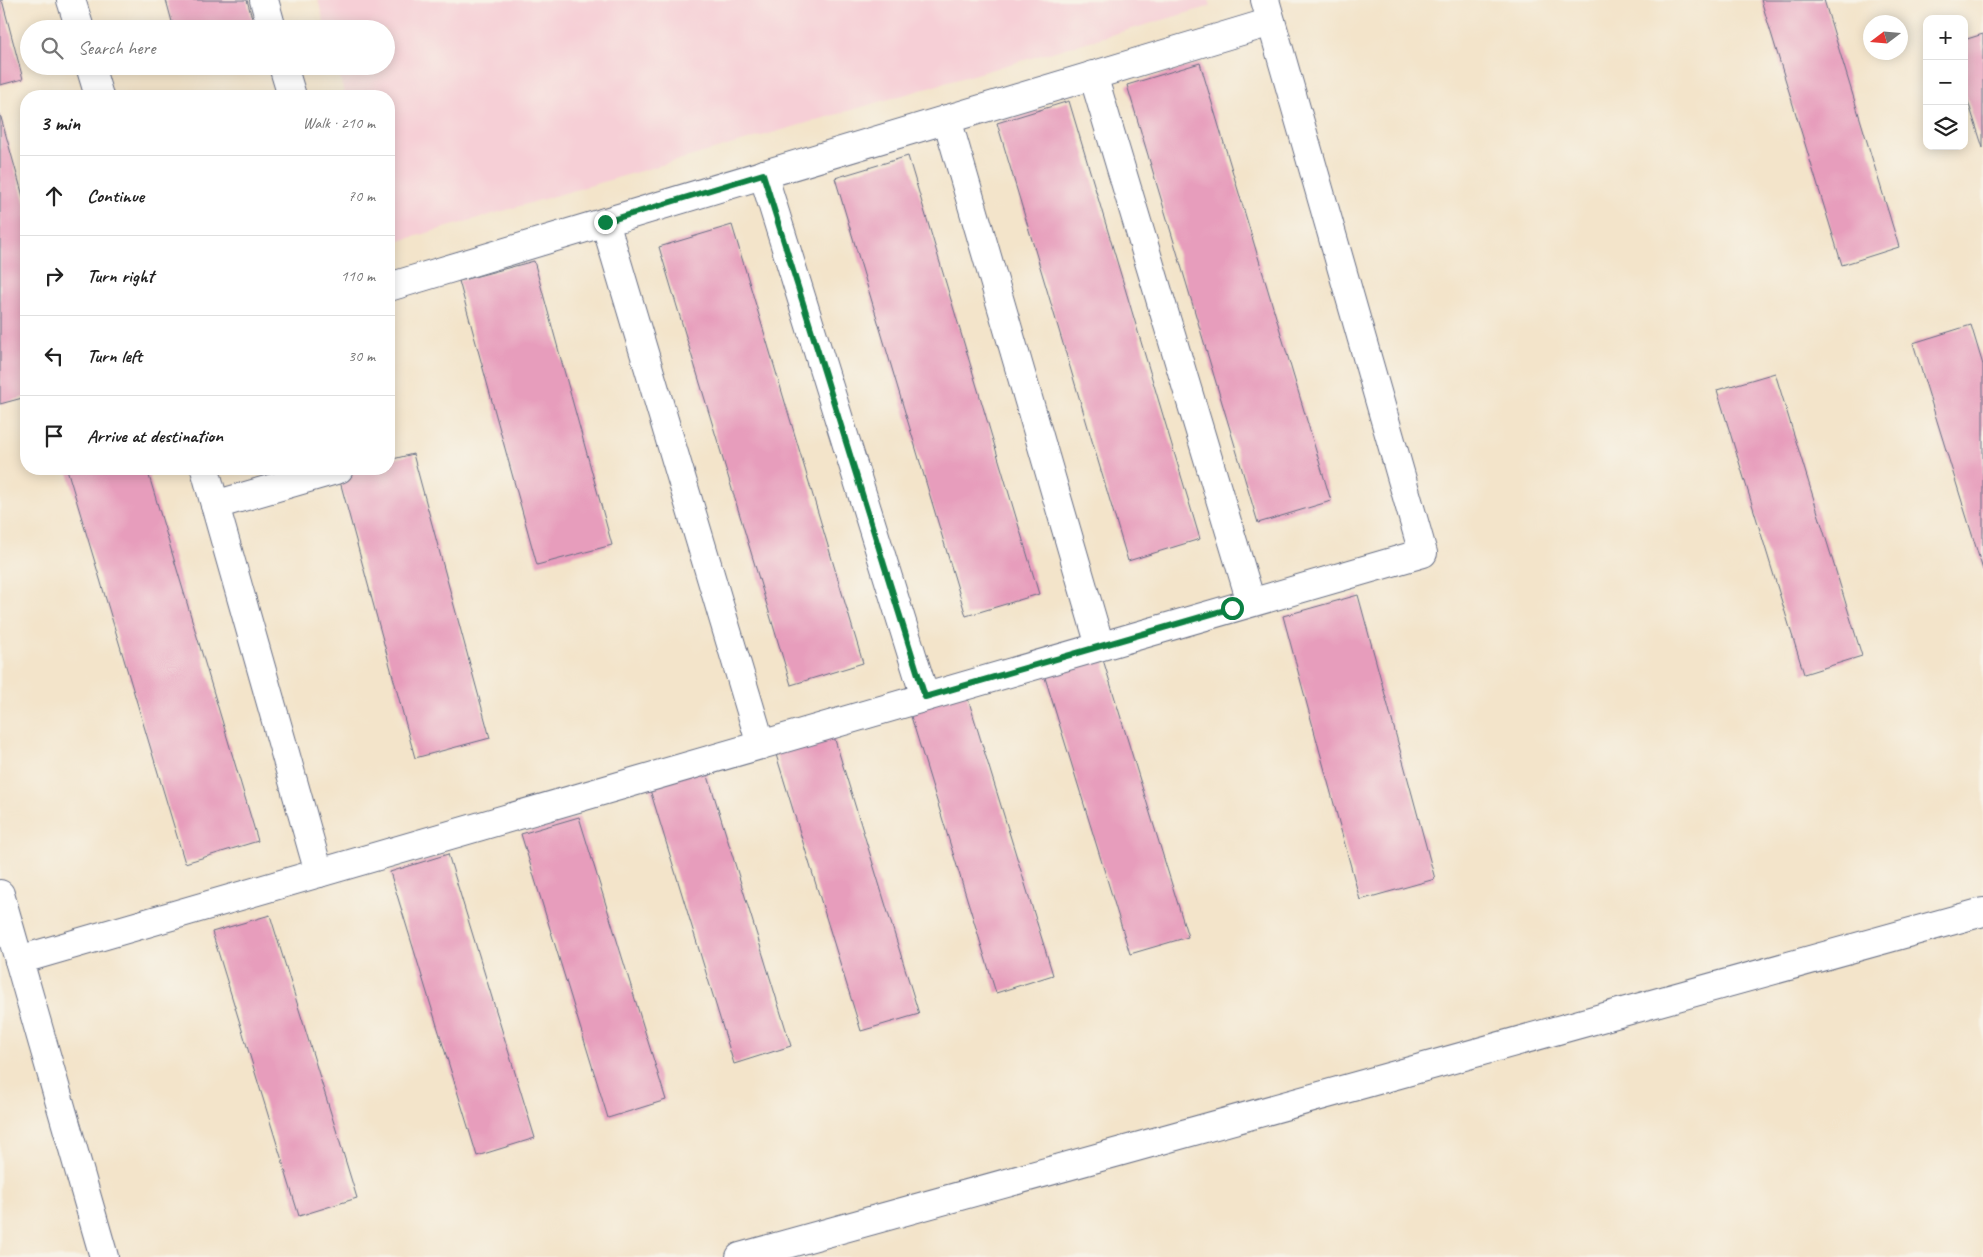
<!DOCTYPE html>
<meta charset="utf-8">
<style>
body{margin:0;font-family:Caveat,sans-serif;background:#f2f2f2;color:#222}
.controls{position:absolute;right:15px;top:15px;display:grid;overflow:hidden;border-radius:10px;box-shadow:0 2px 12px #0003}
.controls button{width:45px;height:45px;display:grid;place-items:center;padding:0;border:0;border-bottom:1px solid #e0e0e0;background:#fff;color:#222;font:25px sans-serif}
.compass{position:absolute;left:1863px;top:15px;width:45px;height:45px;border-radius:50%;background:#fff;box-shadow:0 2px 12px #0003;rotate:254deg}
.stop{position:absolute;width:15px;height:15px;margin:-11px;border:4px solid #0b8043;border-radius:50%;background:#fff}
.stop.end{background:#0b8043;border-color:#fff;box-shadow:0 1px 5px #0008}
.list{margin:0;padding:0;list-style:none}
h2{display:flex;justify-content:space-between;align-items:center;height:65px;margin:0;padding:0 20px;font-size:21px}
h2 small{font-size:16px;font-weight:400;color:#767676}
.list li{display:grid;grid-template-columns:32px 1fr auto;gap:15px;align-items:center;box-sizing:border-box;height:80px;padding:0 20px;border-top:1px solid #e0e0e0}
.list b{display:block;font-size:19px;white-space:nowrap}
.list em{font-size:16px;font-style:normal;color:#767676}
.icon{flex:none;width:28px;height:28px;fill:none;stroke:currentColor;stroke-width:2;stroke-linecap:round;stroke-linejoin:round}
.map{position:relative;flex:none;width:1983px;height:1257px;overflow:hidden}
.search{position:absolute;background:#fff;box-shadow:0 2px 12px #0003;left:20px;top:20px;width:375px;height:55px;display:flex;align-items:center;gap:12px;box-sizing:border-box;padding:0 18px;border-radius:28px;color:#767676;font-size:19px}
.panel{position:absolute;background:#fff;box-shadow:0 2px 12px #0003;left:20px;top:90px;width:375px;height:385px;border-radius:20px}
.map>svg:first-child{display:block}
.built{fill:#f6cfd6}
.building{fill:#e79dbc}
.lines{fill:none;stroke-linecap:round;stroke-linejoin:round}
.minor-casing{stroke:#676e84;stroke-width:30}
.minor{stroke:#fff;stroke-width:28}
.route{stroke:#0b8043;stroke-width:6}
</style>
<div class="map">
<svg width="1983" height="1257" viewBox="0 0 1983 1257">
<rect width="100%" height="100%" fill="#f7f3e8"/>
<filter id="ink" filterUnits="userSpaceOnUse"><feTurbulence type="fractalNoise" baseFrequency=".02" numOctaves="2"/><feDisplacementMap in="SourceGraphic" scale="10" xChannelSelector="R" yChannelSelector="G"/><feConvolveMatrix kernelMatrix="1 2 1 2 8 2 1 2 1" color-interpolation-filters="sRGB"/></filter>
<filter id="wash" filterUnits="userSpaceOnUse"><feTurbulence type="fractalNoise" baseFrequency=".0096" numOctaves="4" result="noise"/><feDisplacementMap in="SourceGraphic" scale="20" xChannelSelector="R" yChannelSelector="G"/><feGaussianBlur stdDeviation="1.12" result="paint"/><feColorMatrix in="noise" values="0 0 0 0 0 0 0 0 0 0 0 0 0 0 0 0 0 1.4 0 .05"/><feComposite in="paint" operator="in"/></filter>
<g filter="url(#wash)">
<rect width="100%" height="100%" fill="#f3e4ca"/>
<!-- built -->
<polygon class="built" points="318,0 1209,0 1211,6 389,244 389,96 345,96 337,66 386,66 386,29 326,29"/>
<g id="blocks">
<!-- building -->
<g class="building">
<polygon points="0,0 2,0 23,79 0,85"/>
<polygon points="166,0 247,0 255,29 174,29"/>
<polygon points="1761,0 1824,0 1899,247 1842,265"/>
<polygon points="1983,34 1983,148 1964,89 1964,40"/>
<polygon points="1200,63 1331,501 1258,523 1127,85"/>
<polygon points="1069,101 1200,539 1128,561 997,123"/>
<polygon points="0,114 26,207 26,397 0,404"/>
<polygon points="908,156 1039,594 966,616 835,178"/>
<polygon points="732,225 863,663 791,685 659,247"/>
<polygon points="534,261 612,545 537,565 459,281"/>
<polygon points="1971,325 1983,365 1983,570 1913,343"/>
<polygon points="1775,373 1862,656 1804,674 1717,390"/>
<polygon points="413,454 490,738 415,758 338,474 357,469 389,469 389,460"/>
<polygon points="67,469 147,469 258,841 185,863"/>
<polygon points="1358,595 1435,879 1360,900 1283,616"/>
<polygon points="1101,653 1188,937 1130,954 1043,671"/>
<polygon points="966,692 1053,975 996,993 909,710"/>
<polygon points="832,730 919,1014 861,1031 774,748"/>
<polygon points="704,763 791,1046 734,1064 647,780"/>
<polygon points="579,817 666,1100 608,1118 521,834"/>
<polygon points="448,854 535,1138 477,1156 390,872"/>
<polygon points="270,915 357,1198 299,1216 212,932"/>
</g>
</g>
</g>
<g filter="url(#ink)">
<use href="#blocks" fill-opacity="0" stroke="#676e84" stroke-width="1"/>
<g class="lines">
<defs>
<g id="minor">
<polyline points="71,0 80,29"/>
<polyline points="264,0 272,29"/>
<polyline points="90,66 99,96"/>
<polyline points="283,66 292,96"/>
<polyline points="1093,75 1251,602"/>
<polyline points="947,119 1100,646"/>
<polyline points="763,174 925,697"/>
<polyline points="605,222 761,745"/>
<polyline points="389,287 1271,22"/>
<polyline points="205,469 215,505 339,469"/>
<polyline points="215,505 319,873"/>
<polyline points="0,894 104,1257"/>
<polyline points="19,960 1423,553 1265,0"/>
<polyline points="740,1257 1983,912"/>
</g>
</defs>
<!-- minor casing -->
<use href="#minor" class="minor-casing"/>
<!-- minor -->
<use href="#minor" class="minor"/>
</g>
</g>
<g class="lines" filter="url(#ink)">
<!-- route -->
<polyline class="route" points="605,222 763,174 925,697 1232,608"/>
</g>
</svg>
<div class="controls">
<button>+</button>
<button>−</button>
<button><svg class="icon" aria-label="layers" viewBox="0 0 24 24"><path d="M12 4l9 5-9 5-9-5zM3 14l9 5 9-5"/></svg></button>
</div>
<svg class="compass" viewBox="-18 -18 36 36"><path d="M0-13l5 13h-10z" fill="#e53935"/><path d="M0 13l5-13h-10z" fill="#767676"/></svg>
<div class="stop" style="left:1232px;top:608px"></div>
<div class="stop end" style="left:605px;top:222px"></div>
<div class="search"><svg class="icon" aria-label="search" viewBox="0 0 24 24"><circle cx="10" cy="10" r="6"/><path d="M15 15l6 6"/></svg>Search here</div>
<section class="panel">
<h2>3 min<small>Walk · 210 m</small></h2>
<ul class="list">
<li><svg class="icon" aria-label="ahead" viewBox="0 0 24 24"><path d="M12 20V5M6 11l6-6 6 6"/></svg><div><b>Continue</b></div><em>70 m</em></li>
<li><svg class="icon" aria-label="right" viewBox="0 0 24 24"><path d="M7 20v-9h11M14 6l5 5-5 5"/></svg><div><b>Turn right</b></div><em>110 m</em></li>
<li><svg class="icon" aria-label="left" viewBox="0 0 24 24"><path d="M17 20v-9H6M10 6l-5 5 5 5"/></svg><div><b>Turn left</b></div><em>30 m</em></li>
<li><svg class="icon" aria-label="arrive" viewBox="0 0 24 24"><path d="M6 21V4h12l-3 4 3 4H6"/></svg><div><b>Arrive at destination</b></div></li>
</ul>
</section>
</div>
